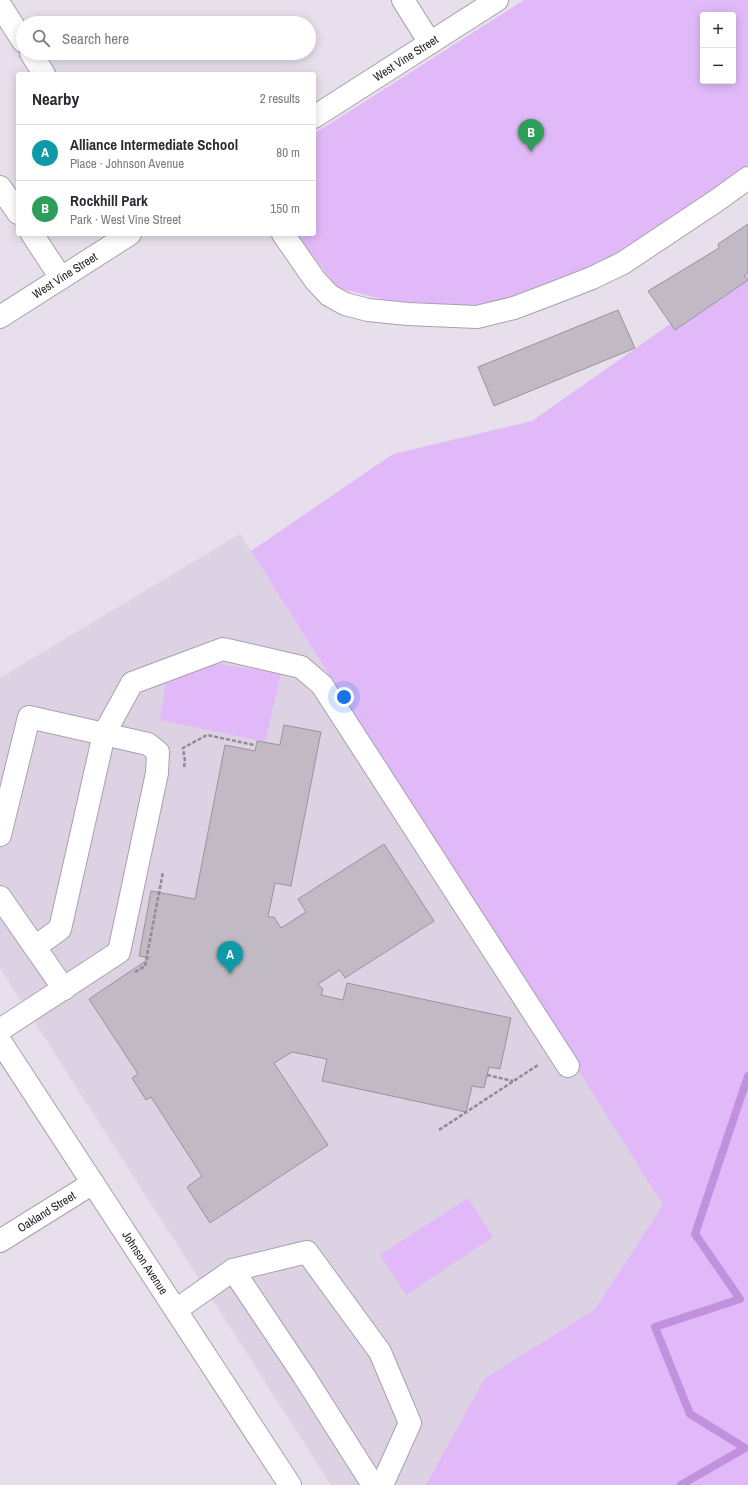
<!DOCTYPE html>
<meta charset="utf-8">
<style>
body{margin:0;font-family:"Archivo Narrow",sans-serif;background:#f2f2f3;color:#2b2b33}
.controls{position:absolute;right:12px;top:12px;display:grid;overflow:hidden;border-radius:4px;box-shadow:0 2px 10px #0003}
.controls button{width:36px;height:36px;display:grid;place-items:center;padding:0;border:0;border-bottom:1px solid #e1e1e2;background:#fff;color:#2b2b33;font:20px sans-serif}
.you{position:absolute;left:344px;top:697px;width:14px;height:14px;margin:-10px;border:3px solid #fff;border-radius:50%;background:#1a73e8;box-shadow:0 0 0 6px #1a73e833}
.badge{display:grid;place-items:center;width:26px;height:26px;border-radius:50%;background:#7b2d9e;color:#fff;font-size:13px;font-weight:700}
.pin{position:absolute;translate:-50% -33px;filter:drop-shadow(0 1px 2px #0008)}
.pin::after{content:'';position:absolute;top:21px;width:14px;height:12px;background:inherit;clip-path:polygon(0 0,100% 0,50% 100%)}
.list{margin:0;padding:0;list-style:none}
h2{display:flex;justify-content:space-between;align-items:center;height:52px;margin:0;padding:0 16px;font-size:17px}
h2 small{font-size:13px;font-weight:400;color:#7c7c81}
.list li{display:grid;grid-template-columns:26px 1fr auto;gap:12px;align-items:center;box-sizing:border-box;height:56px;padding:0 16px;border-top:1px solid #e1e1e2}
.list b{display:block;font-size:15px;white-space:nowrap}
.list p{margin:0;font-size:13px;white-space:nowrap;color:#7c7c81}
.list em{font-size:13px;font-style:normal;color:#7c7c81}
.icon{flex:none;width:22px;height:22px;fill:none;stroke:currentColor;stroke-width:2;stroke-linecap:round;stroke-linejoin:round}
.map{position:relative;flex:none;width:748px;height:1485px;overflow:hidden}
.search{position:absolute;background:#fff;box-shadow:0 2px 10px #0003;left:16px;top:16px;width:300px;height:44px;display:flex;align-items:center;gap:10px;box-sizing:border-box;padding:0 14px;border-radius:22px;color:#7c7c81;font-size:15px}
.panel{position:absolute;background:#fff;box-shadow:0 2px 10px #0003;left:16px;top:72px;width:300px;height:164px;border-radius:4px}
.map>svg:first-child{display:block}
.built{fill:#ddd2e4}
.green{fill:#e1b9f8;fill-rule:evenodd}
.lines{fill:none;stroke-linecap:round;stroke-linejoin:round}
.stream{stroke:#c291dd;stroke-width:8}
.building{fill:#c1bac5;stroke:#9a939e}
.minor-casing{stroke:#a8a1ac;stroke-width:24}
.path{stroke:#908a93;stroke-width:2.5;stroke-dasharray:4 2;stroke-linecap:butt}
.minor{stroke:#fff;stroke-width:22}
.labels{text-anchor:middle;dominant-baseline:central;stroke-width:4;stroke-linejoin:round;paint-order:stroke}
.street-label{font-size:12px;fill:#262428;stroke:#f4edf9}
</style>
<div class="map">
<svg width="748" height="1485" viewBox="0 0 748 1485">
<rect width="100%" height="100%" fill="#e7dfeb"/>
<!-- built -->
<polygon class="built" points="240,534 663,1205 594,1310 485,1378 429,1485 331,1485 0,968 0,678"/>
<!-- green -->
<g class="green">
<path d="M524,0h224v170l-121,78 -60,31 -62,24 -54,3 -61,-5 -52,-13 -43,-54h19v-100zM703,15h30v66h-30z"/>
<polygon points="748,273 748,1485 426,1485 485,1378 594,1310 663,1205 251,551 393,454 532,421 666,327"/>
<polygon points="205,662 281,673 265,742 160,720 167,675"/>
<polygon points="468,1198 493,1237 406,1295 380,1255"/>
</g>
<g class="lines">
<!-- stream -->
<polyline class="stream" points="681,1485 745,1448 690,1414 655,1327 740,1299 695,1234 748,1076"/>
</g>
<!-- building -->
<g class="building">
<polygon points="748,224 748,273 744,276 748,280 675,330 648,291 719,248 718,244"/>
<polygon points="618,310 635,348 494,406 478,367"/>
<polygon points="284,725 321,732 291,886 275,883 268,917 274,917 281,928 306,912 298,899 384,844 434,921 345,978 340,970 318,984 323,989 321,995 343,1000 347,983 511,1018 500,1069 489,1067 484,1088 472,1086 466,1112 322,1081 327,1059 292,1052 274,1063 328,1145 210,1223 187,1187 202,1176 151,1097 146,1100 132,1078 138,1074 89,999 150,958 139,956 151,891 195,899 225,745 255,751 257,741 280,745"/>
</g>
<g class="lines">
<defs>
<g id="minor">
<polyline points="403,0 430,43"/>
<polyline points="0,5 23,41"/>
<polyline points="31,53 44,74"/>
<path id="s1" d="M314,117l183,-117"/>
<polyline points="0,187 18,213"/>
<polyline points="32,234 61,278"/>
<polyline points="283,234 315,280 329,295 345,304 368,310 408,314 477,317 514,308 551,294 592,278 623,263 716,201 748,178"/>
<path id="s2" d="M0,317l130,-83"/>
<polyline points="0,835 29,717 148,744 158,752 157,773 119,952 0,1030"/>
<polyline points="0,897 64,989"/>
<polyline points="35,947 60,929 104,734 132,683 223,649 301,667 322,685 568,1066"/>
<path id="s3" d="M0,1041l290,444"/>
<path id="s4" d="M0,1241l93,-58"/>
<polyline points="233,1270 304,1376 373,1485"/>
<polyline points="176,1310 233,1270 307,1252 380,1352 410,1423 382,1485"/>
</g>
</defs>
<!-- minor casing -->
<use href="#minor" class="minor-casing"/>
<!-- path -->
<g class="path">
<polyline points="184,767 185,761 183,748 207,735 254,745"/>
<polyline points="135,972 145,966 163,872"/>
<polyline points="487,1075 513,1081"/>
<polyline points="439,1130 538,1065"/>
</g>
<!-- minor -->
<use href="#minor" class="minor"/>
</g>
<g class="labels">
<!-- street labels -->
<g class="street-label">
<text stroke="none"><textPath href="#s1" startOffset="109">West Vine Street</textPath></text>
<text stroke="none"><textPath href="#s2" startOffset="77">West Vine Street</textPath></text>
<text stroke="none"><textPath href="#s4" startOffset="55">Oakland Street</textPath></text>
<text stroke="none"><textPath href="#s3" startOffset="265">Johnson Avenue</textPath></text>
</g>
</g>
</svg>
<div class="controls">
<button>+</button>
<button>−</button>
</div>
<div class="you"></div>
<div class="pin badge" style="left:230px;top:974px;background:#0f9aa8">A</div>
<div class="pin badge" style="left:531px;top:152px;background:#2e9e5b">B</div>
<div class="search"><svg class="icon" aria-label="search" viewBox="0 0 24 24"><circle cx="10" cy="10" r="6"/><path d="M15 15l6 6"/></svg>Search here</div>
<section class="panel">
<h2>Nearby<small>2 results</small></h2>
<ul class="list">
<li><span class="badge" style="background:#0f9aa8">A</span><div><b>Alliance Intermediate School</b><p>Place · Johnson Avenue</p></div><em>80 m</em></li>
<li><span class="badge" style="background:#2e9e5b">B</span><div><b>Rockhill Park</b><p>Park · West Vine Street</p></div><em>150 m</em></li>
</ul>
</section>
</div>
